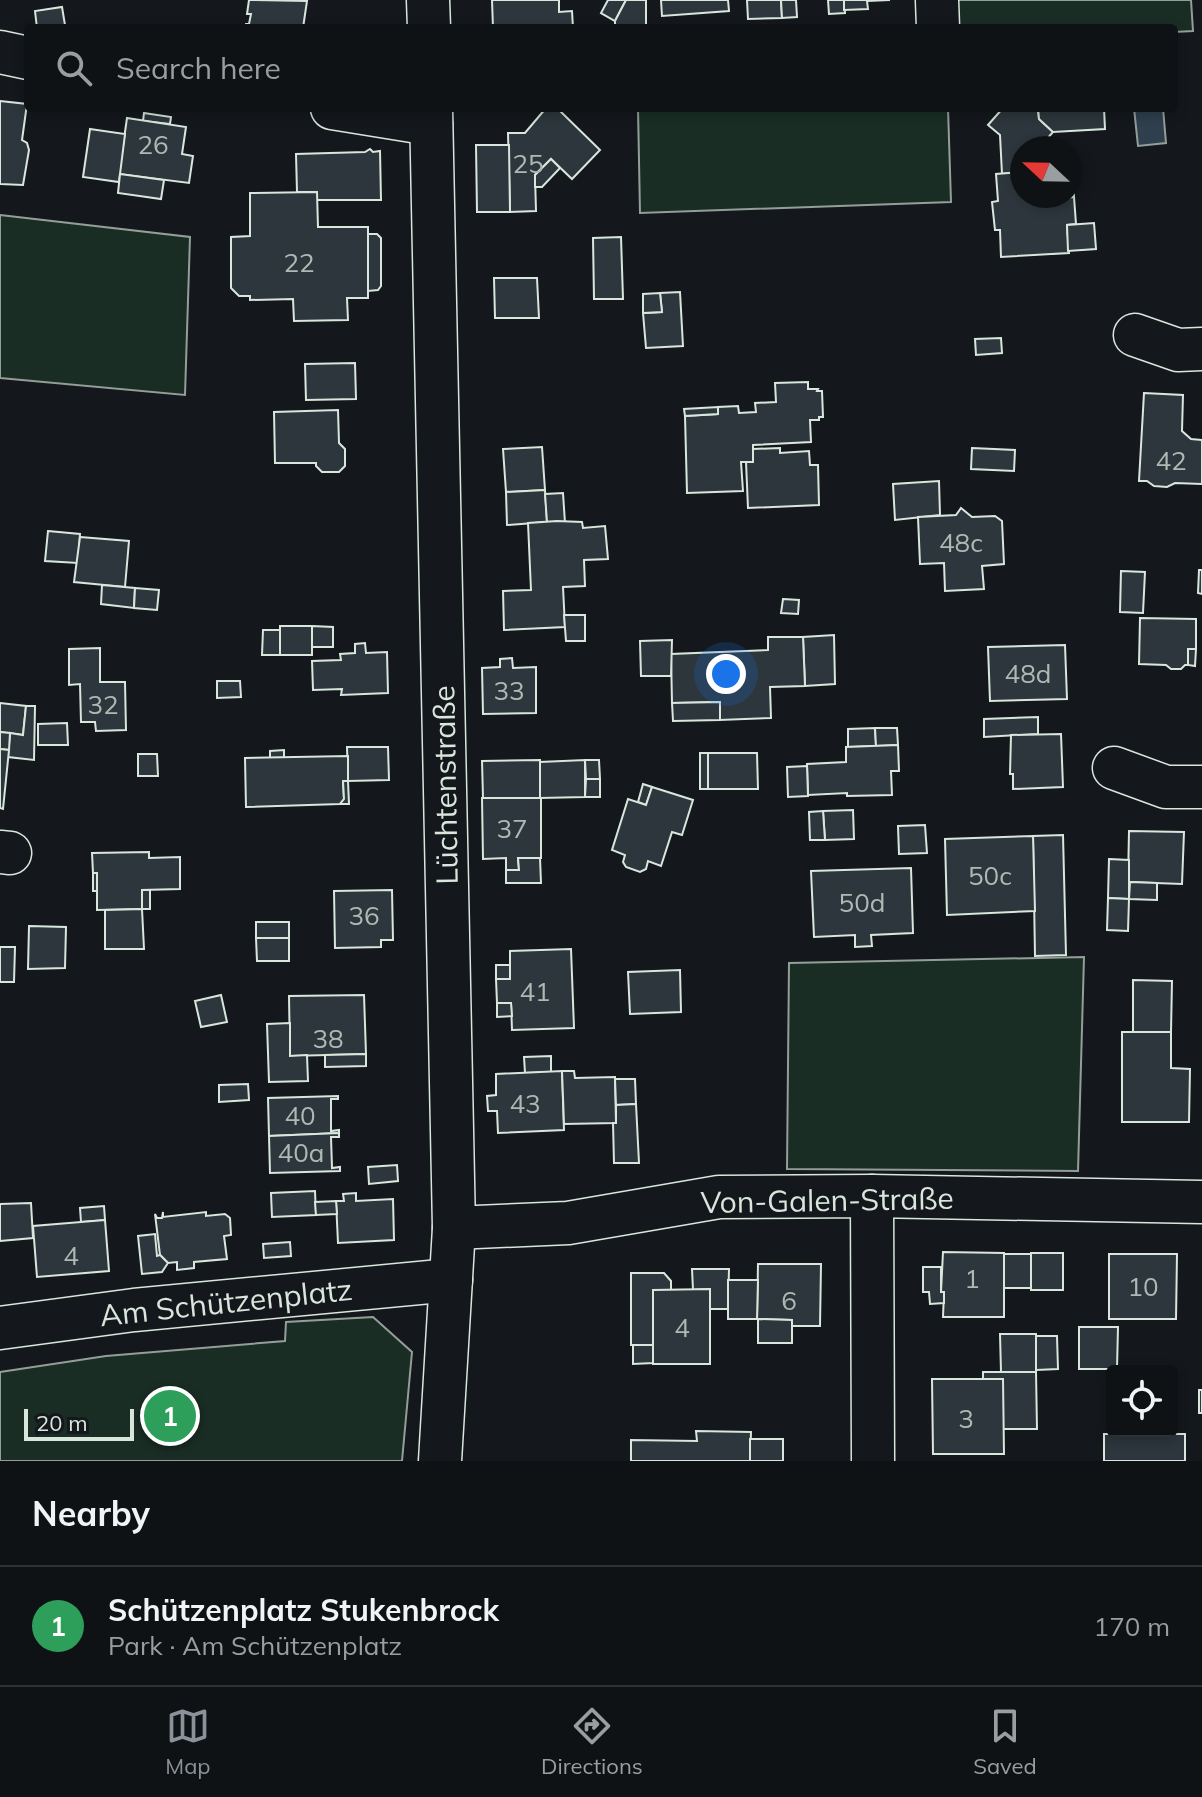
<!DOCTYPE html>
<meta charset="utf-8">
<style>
body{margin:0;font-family:Mulish,sans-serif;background:#1d2022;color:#f1f3f6}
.controls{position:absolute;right:24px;bottom:24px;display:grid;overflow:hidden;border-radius:8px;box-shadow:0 4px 12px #0003}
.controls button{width:72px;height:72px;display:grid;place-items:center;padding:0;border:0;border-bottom:2px solid #2f3234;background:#0f1215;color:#f1f3f6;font:40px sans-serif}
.compass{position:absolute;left:1010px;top:136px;width:72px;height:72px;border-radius:50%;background:#0f1215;box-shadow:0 4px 12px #0003;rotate:292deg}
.scale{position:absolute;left:24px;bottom:20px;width:110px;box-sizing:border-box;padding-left:8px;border:4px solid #d8e6dc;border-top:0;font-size:22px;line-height:28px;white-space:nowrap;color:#d8e6dc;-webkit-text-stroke:6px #14181c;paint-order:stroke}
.you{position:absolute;left:726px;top:674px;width:28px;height:28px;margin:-20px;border:6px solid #fff;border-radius:50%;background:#1a73e8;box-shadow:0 0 0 12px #1a73e833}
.badge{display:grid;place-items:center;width:52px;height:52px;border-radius:50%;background:#8c9099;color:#fff;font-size:26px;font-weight:700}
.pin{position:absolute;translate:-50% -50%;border:4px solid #fff;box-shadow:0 2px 8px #0006}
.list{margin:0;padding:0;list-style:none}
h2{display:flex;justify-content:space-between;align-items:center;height:104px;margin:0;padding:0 32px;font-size:34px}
h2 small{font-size:26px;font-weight:400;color:#9b9ea0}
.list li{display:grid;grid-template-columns:52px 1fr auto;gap:24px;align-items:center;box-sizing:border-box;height:120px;padding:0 32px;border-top:2px solid #2f3234}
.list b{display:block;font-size:30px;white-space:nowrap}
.list p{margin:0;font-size:26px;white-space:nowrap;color:#9b9ea0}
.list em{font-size:26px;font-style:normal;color:#9b9ea0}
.icon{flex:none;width:44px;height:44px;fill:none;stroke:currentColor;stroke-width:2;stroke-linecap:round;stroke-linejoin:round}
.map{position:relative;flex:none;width:1202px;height:1461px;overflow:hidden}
.search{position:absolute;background:#0f1215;box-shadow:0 4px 12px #0003;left:24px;right:24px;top:24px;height:88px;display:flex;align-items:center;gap:20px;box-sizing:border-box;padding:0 28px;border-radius:8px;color:#9b9ea0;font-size:30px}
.sheet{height:224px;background:#0f1215}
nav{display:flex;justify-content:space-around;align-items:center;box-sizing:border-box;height:112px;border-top:2px solid #2f3234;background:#0f1215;font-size:22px;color:#9b9ea0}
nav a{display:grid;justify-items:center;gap:4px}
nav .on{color:#8c9099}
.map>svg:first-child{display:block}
.green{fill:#1a2d24;stroke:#939e99;stroke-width:2}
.water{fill:#2f3f4d;stroke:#939e99;stroke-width:2}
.building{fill:#2c363c;stroke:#d8e6dc;stroke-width:2}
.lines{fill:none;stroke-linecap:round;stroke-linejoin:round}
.minor-casing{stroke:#d8e6dc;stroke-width:45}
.minor{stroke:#14181c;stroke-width:42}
.labels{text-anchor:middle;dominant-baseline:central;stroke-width:6;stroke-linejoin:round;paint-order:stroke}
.number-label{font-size:26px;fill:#adbab4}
.street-label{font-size:30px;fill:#d8e6dc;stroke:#14181c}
</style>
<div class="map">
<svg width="1202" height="1461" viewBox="0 0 1202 1461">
<rect width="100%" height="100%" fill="#14181c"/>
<!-- green -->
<g class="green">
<polygon points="957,0 1191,0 1193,31 1174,32 1174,28 959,28"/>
<polygon points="638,108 948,108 951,202 640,213"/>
<polygon points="0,215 190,237 185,395 0,378"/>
<polygon points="1084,957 1078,1171 787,1169 789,963"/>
<polygon points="373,1317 412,1352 402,1461 0,1461 0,1372 106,1356 285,1341 286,1322"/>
</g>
<!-- water -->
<polygon class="water" points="1134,108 1163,108 1166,143 1138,146"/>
<!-- building -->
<g class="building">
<polygon points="249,0 307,1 303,28 245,28 246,24 249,24 251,14 247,14"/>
<polygon points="492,0 559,0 559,12 572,11 573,28 493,28"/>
<polygon points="608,0 626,0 615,21 601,13"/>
<polygon points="626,0 646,0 646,26 615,27 615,21"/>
<polygon points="661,0 728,0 729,11 662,16"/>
<polygon points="747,0 781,0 782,18 748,19"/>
<polygon points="781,0 796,0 797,17 782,18"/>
<polygon points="828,0 844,0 845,13 829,14"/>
<polygon points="844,0 890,0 867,1 868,9 844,10"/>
<polygon points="62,7 65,25 37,28 35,11"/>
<polygon points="0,101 27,104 22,140 27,143 29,150 23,185 0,184"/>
<polygon points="546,108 557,108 600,150 572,179 551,159 535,175 536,211 510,212 508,133 525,133"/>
<polygon points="1003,108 1038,108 1039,119 1053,132 1039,148 1022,148 1022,172 1002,174 1000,135 988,125"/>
<polygon points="1038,108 1104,108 1105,129 1053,132 1039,119"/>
<polygon points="144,113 171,117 170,124 143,121"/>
<polygon points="127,118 186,127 182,154 193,156 189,183 119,174"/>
<polygon points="90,129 125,134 119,182 83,177"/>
<polygon points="476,145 509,145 510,212 477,212"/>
<polygon points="370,149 373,152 380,151 381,200 317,200 317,192 297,192 296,154 365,152"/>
<polygon points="551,159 560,168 542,187 535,187 535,175"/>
<polygon points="1070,169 1072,169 1074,197 1059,198 1059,196 1070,196"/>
<polygon points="1022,172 1022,196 1059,196 1059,198 1074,197 1076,224 1067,225 1069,253 1001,257 1000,230 995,230 992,202 998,201 996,174"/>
<polygon points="120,174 164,180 161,199 118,193"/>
<polygon points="317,192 318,227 368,227 368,298 347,298 348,320 294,321 293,299 250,300 250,296 239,296 231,288 231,237 250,236 250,193"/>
<polygon points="1094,223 1096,249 1068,251 1067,225"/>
<polygon points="368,234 377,234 381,238 381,286 378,290 368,291"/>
<polygon points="621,237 623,299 594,299 593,238"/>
<polygon points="494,278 537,278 539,318 495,318"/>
<polygon points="680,292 683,346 646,348 643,313 662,312 660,293"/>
<polygon points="660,293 662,312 643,313 643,294"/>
<polygon points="1001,338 1002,353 976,355 975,339"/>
<polygon points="355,363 356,399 306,400 305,364"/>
<polygon points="808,382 808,389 818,389 817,391 822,391 823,417 819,417 819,420 810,420 811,442 753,445 753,462 741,462 743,491 687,493 685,416 718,414 718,407 738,406 739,413 756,412 755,403 776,402 775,383"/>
<polygon points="1144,393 1183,395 1182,431 1191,439 1202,440 1202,484 1175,483 1167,487 1154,486 1147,481 1139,481"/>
<polygon points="718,407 718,414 685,416 684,409"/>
<polygon points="338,410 339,443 345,449 345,466 339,472 322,472 316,466 316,463 275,463 274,412"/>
<polygon points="542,447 545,490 506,492 503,449"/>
<polygon points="780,448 780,453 809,451 810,465 818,465 819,505 748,508 746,462 753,462 753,449"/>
<polygon points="972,448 1015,450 1014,471 971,469"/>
<polygon points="939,481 940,515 895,520 893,484"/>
<polygon points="545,490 547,522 507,525 506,492"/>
<polygon points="563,493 565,523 547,522 545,494"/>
<polygon points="961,508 972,517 995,516 1002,521 1004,564 982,566 984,589 945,591 944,563 920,564 918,517 956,515"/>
<polygon points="557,521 582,522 583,528 605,526 608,559 584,560 585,586 563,587 565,627 504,630 503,591 531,590 528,523"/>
<polygon points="48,531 80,534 78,563 45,561"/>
<polygon points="80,537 129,541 125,587 74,582"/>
<polygon points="1199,570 1202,570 1202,594 1198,593"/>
<polygon points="1121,571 1145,572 1143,613 1120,612"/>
<polygon points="102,585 135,588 134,608 101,604"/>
<polygon points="135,588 159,590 157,610 134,608"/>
<polygon points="783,599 799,600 798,614 781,613"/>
<polygon points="564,615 585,615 585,641 566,641"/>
<polygon points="1140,618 1196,619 1196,649 1188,649 1188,665 1185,665 1181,669 1171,669 1166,665 1139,664"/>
<rect x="280" y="626" width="32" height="29"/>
<polygon points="312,626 333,627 333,647 312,647"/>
<polygon points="263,630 280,630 280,655 262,655"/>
<polygon points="834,635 835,684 805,686 803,637"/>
<polygon points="768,637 803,637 805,686 770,687 771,718 720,720 720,702 672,703 671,654 768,650"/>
<polygon points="672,640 671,676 641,676 640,641"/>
<polygon points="365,643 366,653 387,652 388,693 341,695 342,689 313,690 312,661 341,660 340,654 355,653 355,644"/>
<polygon points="1065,645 1067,699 990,701 988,647"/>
<polygon points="100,648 100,682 125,682 126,730 96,731 95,722 81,722 80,684 69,685 69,649"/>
<polygon points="1188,649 1196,649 1195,666 1188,665"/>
<polygon points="512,658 513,668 536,667 536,713 483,714 482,668 500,667 500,659"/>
<polygon points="217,681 240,681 241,697 217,698"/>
<polygon points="720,702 720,720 673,721 672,703"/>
<polygon points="0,703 26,706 23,735 0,732"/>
<polygon points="26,706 35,706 34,760 8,757 10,733 23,735"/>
<polygon points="1038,717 1038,734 984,737 984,719"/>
<polygon points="67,723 68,745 38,745 38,724"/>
<polygon points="875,728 876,746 848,747 848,729"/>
<polygon points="875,728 897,728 898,745 876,746"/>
<polygon points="0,732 10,733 9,750 0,749"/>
<polygon points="1061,734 1063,787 1013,789 1013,774 1010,774 1011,735"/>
<polygon points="898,745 899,771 891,771 892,795 847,796 847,793 808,795 807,764 846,762 846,747"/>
<polygon points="347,747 388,747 389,780 348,781"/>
<polygon points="0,749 9,750 3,809 0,808"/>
<polygon points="284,750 284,758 270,758 270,751"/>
<rect x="700" y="753" width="8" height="36"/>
<polygon points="708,753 757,753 758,789 708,789"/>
<polygon points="138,754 157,754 158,776 138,776"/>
<polygon points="348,756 348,781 343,781 344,799 340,804 246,807 245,758"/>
<polygon points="540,760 540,798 483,798 482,761"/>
<polygon points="585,760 585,797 540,798 540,762"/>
<polygon points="585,760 599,760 600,779 586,779"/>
<polygon points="807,766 808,796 788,797 787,767"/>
<polygon points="586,779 600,779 600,797 585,797"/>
<polygon points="343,781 348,781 349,804 340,804 344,799"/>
<polygon points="643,784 652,787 646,805 638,802"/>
<polygon points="652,787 693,800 682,835 672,832 661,866 648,861 646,869 640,872 626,867 623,862 625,855 612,850 628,799 646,805"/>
<polygon points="482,798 541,798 541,858 518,858 519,870 506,870 506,858 483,859"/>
<polygon points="853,810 854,839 825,840 823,811"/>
<polygon points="823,811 825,840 810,840 809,812"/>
<polygon points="925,825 927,853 899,854 898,826"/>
<polygon points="1129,831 1184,832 1182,884 1128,882"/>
<polygon points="1063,835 1066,955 1035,956 1033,836"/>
<polygon points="1033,836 1035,911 947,915 945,839"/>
<polygon points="149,852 149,858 180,857 180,889 142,890 142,909 97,910 97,873 93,873 92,853"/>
<polygon points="518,858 540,858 541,883 506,883 506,870 519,870"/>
<polygon points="1109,859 1129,860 1129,899 1108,898"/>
<polygon points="911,868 913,933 871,935 872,946 855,947 855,935 814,937 811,871"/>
<rect x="93" y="873" width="4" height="18"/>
<polygon points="1130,882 1157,883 1157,900 1129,899"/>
<rect x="142" y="890" width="8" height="19"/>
<polygon points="392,890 393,940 381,940 381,947 335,948 334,891"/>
<polygon points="1108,898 1129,899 1128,931 1107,930"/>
<polygon points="142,909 144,949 105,949 105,910"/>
<rect x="256" y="922" width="33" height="16"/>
<polygon points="29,926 66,927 65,968 28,969"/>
<polygon points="256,938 289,938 289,961 257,961"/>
<polygon points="0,947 15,947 14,982 0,982"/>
<polygon points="571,949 574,1028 512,1030 511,1003 497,1003 496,979 510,979 510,951"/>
<rect x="496" y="965" width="14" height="14"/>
<polygon points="680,970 681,1012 630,1014 628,972"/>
<polygon points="1133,980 1172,981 1171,1032 1133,1032"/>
<polygon points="221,995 227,1022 201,1027 195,1001"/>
<polygon points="364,995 366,1054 290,1056 289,996"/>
<polygon points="497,1003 511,1003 512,1016 497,1017"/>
<polygon points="290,1023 290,1056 307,1055 308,1081 269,1082 267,1024"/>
<polygon points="1122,1032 1171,1032 1171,1068 1190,1069 1189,1122 1122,1122"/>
<polygon points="366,1054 366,1066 325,1067 325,1055"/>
<polygon points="551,1056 551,1072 525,1073 524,1057"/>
<polygon points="562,1071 564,1130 498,1133 497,1111 488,1111 487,1096 496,1095 496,1074"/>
<polygon points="562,1071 574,1071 575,1078 615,1077 616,1123 564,1124"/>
<polygon points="615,1079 635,1079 636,1104 616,1105"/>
<polygon points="248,1084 249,1100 219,1102 219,1085"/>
<polygon points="338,1096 338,1099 331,1099 331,1131 339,1130 339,1133 269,1136 268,1098"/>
<polygon points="636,1104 639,1163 614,1163 613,1123 616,1123 616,1105"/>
<polygon points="339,1133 339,1137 331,1137 332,1168 340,1167 340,1171 270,1173 269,1136"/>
<polygon points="397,1165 398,1181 369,1184 368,1167"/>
<polygon points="315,1191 316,1215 272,1217 271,1193"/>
<polygon points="356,1193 356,1201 393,1199 394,1240 338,1243 336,1201 344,1201 343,1194"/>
<polygon points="336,1201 337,1214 316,1215 315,1202"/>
<polygon points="31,1203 33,1238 0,1241 0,1204"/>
<polygon points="104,1206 105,1220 81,1222 80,1208"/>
<polygon points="163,1212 163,1217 206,1212 206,1216 225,1214 230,1218 231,1235 224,1236 227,1259 194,1262 194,1268 177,1270 177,1262 168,1263 160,1255 155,1214 157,1218 162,1218"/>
<polygon points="105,1220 109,1271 37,1277 33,1226"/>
<polygon points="155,1234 157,1256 160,1255 168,1263 162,1272 142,1274 138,1236"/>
<polygon points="290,1242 291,1256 264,1258 263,1244"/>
<polygon points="943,1252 1004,1253 1004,1317 943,1317 944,1292 941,1292"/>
<rect x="1031" y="1253" width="32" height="37"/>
<rect x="1004" y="1254" width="27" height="34"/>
<polygon points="1109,1254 1177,1254 1176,1319 1109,1319"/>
<polygon points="758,1264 821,1264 820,1326 792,1326 792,1320 757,1319"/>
<polygon points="923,1267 941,1267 941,1292 944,1292 944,1303 930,1304 929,1292 923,1292"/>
<polygon points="692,1269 729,1269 728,1309 710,1309 710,1289 693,1290"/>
<polygon points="631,1273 664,1273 671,1281 671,1290 653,1290 653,1345 631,1345"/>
<polygon points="728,1280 758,1280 757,1319 728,1319"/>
<polygon points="710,1289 710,1364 653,1364 653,1290"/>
<polygon points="758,1319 792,1320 792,1343 758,1343"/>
<polygon points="1079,1327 1118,1327 1117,1369 1079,1369"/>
<polygon points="1000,1334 1036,1334 1036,1372 1001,1372"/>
<polygon points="1036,1336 1057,1336 1058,1369 1036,1370"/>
<polygon points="633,1345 653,1345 653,1363 633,1364"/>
<polygon points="983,1372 1036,1372 1037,1429 1003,1429 1003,1379 983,1379"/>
<polygon points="932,1379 1003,1379 1004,1454 933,1454"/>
<rect x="1199" y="1390" width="3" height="23"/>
<polygon points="696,1431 751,1432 750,1461 631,1461 631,1440 697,1441"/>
<rect x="1104" y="1434" width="81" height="27"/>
<rect x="750" y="1439" width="33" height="22"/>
</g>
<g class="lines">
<defs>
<g id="minor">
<polyline points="428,0 429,28"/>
<polyline points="937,0 938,28"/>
<polyline points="0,52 28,58"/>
<polyline points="332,108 431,124"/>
<polyline points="431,108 454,1228 440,1461"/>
<polyline points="1135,335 1178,350 1202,349"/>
<polyline points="1114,768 1166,787 1202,787"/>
<polyline points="0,852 10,853"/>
<polyline points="872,1196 873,1461"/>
<polyline points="454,1228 568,1223 719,1197 872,1196 1202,1202"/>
<polyline points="0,1328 134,1310 451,1280"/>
</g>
</defs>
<!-- minor casing -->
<use href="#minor" class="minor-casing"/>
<!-- minor -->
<use href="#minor" class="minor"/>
</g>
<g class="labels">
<!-- number labels -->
<g class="number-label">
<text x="153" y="144">26</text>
<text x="528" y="163">25</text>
<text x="299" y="262">22</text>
<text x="1171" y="460">42</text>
<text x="961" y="542">48c</text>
<text x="1028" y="673">48d</text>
<text x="509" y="690">33</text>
<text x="103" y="704">32</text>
<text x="512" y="828">37</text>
<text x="990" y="875">50c</text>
<text x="862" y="902">50d</text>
<text x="364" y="915">36</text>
<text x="535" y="991">41</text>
<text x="328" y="1038">38</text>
<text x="525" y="1103">43</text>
<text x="300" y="1115">40</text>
<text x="301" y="1152">40a</text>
<text x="71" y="1255">4</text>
<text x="972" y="1278">1</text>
<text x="1143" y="1286">10</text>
<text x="789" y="1300">6</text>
<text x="682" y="1327">4</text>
<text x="966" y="1418">3</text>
</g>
<!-- street labels -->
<g class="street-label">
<text transform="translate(445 785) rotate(-91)">Lüchtenstraße</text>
<text transform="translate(827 1200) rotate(-1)">Von-Galen-Straße</text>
<text transform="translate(226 1302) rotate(-6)">Am Schützenplatz</text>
</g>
</g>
</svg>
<div class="controls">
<button><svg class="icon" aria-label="locate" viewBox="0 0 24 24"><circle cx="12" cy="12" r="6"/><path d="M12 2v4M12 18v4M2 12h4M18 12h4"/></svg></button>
</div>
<svg class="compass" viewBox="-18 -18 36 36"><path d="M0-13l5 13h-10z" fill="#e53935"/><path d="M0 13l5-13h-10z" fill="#9b9ea0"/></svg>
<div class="scale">20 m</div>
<div class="you"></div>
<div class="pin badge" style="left:170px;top:1416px;background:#2e9e5b">1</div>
<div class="search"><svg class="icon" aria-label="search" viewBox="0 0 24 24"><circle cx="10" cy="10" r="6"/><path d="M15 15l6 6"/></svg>Search here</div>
</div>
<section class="sheet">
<h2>Nearby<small></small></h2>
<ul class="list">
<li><span class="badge" style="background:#2e9e5b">1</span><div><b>Schützenplatz Stukenbrock</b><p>Park · Am Schützenplatz</p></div><em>170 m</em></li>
</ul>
</section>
<nav>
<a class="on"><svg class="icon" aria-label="map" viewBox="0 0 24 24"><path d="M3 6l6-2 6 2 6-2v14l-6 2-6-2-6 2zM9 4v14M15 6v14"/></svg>Map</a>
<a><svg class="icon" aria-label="directions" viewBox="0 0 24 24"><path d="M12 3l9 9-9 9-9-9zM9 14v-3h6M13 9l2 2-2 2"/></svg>Directions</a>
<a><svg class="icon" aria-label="saved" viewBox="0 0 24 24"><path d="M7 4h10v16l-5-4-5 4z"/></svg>Saved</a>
</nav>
